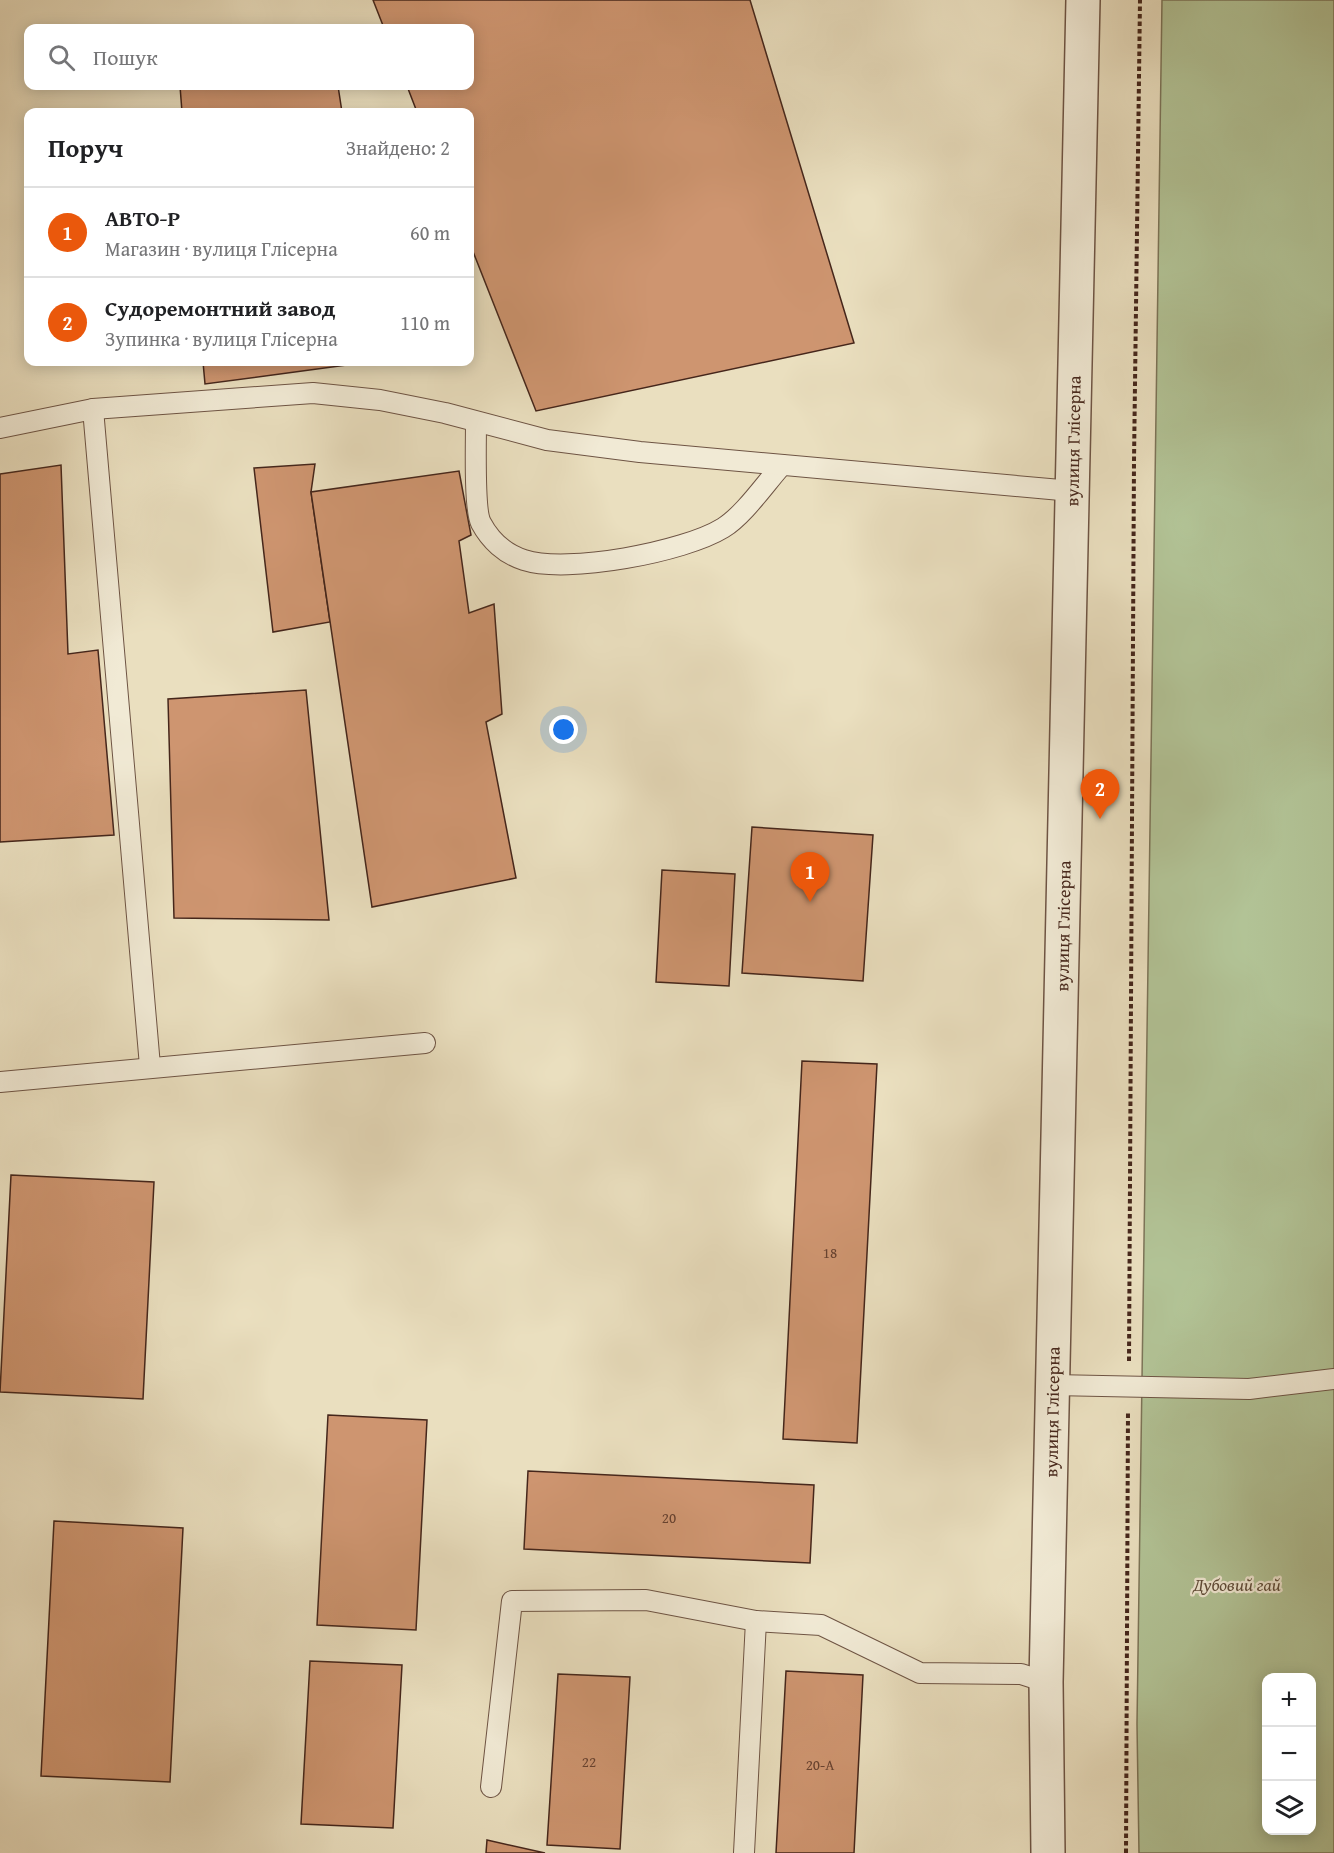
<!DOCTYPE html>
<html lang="uk">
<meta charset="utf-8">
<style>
body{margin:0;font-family:"Gentium Book Plus",serif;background:#f6f6f6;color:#202124}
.controls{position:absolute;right:18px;bottom:18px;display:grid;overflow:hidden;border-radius:12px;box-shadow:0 3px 15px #0003}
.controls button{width:54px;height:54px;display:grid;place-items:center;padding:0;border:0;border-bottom:2px solid #e0e0e0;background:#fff;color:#202124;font:30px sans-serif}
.you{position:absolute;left:564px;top:730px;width:21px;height:21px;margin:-15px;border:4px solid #fff;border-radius:50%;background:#1a73e8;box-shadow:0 0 0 9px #1a73e833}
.badge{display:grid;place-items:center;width:39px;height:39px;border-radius:50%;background:#ea580c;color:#fff;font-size:20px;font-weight:700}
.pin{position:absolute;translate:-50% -50px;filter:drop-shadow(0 2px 3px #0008)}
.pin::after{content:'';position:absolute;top:32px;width:21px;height:18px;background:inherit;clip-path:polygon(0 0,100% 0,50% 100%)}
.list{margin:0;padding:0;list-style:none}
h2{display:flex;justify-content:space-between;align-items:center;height:78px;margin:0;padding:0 24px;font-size:26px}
h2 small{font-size:20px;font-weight:400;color:#757577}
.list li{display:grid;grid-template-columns:39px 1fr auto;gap:18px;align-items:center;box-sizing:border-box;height:90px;padding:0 24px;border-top:2px solid #e0e0e0}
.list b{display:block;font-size:22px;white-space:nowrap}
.list p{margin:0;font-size:20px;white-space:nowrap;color:#757577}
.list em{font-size:20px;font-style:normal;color:#757577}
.icon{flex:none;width:33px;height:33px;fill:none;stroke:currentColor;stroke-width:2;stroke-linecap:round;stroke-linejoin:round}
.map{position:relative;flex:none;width:1334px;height:1853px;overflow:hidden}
.search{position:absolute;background:#fff;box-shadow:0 3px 15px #0003;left:24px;top:24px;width:450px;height:66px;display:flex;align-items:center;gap:15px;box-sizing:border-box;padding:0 21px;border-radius:12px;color:#757577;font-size:22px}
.panel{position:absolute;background:#fff;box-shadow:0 3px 15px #0003;left:24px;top:108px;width:450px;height:258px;border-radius:12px}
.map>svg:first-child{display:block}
.green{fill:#b2c396;stroke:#7c7458;stroke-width:1.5;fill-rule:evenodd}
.building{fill:#ce9570;stroke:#45261b;stroke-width:1.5}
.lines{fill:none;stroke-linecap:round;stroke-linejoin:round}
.lane-casing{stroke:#6e5444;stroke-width:22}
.street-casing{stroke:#6e5444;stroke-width:36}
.path{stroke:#45261b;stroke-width:4;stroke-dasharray:4.5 3;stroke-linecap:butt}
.lane{stroke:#f1ead5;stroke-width:20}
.street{stroke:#f1ead5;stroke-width:33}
.labels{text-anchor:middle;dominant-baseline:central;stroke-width:4.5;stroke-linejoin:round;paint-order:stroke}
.number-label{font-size:15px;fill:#674230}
.street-label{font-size:18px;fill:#45261b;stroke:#f1ead5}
.park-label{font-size:18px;font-style:italic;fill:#604d3a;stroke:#f1ead5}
</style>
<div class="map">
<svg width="1334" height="1853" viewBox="0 0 1334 1853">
<rect width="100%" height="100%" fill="#eadfbf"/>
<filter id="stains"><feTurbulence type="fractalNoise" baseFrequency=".00333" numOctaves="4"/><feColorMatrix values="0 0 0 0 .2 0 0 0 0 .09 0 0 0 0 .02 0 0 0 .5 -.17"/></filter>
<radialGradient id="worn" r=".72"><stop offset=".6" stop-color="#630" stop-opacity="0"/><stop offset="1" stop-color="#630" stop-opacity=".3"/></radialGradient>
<!-- green -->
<path class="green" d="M1162,0h172v1853h-195l-2,-129zM1266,1678h46v152h-46z"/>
<!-- building -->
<g class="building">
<polygon points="373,0 750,0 854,343 536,411 470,244 470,112 417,112 407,86 470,86 470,28 384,28"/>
<polygon points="180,86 338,86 342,112 182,112"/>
<polygon points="203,362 369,362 205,384"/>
<polygon points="315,464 311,492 330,622 273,632 254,468"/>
<polygon points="61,465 68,654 98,650 114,835 0,842 0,474"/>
<polygon points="459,471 471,535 459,541 469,613 494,604 502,714 486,722 516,878 372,907 311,492"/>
<polygon points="306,690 329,920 174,918 168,699"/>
<polygon points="752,827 873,835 863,981 742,973"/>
<polygon points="662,870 735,874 729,986 656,982"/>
<polygon points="802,1061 877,1064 857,1443 783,1439"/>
<polygon points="11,1175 154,1182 143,1399 0,1392"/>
<polygon points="328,1415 427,1420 416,1630 317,1625"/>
<polygon points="528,1471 814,1485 810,1563 524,1549"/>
<polygon points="54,1521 183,1528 170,1782 41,1776"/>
<polygon points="310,1661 402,1665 393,1828 301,1824"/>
<polygon points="786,1671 863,1675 854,1853 776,1853"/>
<polygon points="558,1674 630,1677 620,1849 547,1845"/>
<polygon points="487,1840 545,1853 486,1853"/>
</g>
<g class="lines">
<defs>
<g id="lane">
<polyline points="93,409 150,1066"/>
<path d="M476,423c0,19 -2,87 5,100 9,17 24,31 43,37 43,14 160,-8 199,-32 21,-13 42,-44 59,-63"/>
<polyline points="0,428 93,409 313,393 380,400 445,413 547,440 640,452 1072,491"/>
<polyline points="0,1082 425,1043"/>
<polyline points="1053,1385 1249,1389 1334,1379"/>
<polyline points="491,1787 512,1601 646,1600 756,1621 821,1625 920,1673 1021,1674 1046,1682"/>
<polyline points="744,1853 756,1621"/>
</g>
<polyline id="street" points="1048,1853 1046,1682 1083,0"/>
</defs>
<!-- lane casing -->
<use href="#lane" class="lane-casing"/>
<!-- street casing -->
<use href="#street" class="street-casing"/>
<!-- path -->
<g class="path">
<polyline points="1129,1361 1134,461 1140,0"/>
<polyline points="1126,1853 1128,1411"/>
</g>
<!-- lane -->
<use href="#lane" class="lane"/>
<!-- street -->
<use href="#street" class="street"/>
</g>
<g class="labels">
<!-- number labels -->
<g class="number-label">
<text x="830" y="1252">18</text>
<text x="669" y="1517">20</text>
<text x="589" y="1761">22</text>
<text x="820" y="1764">20-А</text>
</g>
<!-- street labels -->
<g class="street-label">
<text transform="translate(1073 441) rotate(-89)">вулиця Глісерна</text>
<text transform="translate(1063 926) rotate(-89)">вулиця Глісерна</text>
<text transform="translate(1052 1412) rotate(-89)">вулиця Глісерна</text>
</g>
<!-- park labels -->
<g class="park-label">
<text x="1237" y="1584">Дубовий гай</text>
</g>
</g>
<rect width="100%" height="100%" filter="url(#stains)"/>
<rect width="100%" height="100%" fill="url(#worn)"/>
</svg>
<div class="controls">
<button>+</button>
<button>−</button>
<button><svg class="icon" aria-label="layers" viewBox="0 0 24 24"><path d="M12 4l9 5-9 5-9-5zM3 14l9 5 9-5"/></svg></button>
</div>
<div class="you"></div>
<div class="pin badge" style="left:810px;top:902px">1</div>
<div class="pin badge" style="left:1100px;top:819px">2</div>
<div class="search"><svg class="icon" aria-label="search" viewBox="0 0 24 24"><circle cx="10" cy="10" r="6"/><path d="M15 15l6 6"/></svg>Пошук</div>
<section class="panel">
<h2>Поруч<small>Знайдено: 2</small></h2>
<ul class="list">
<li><span class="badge">1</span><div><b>АВТО-Р</b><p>Магазин · вулиця Глісерна</p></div><em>60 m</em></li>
<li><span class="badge">2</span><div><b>Судоремонтний завод</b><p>Зупинка · вулиця Глісерна</p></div><em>110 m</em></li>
</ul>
</section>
</div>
